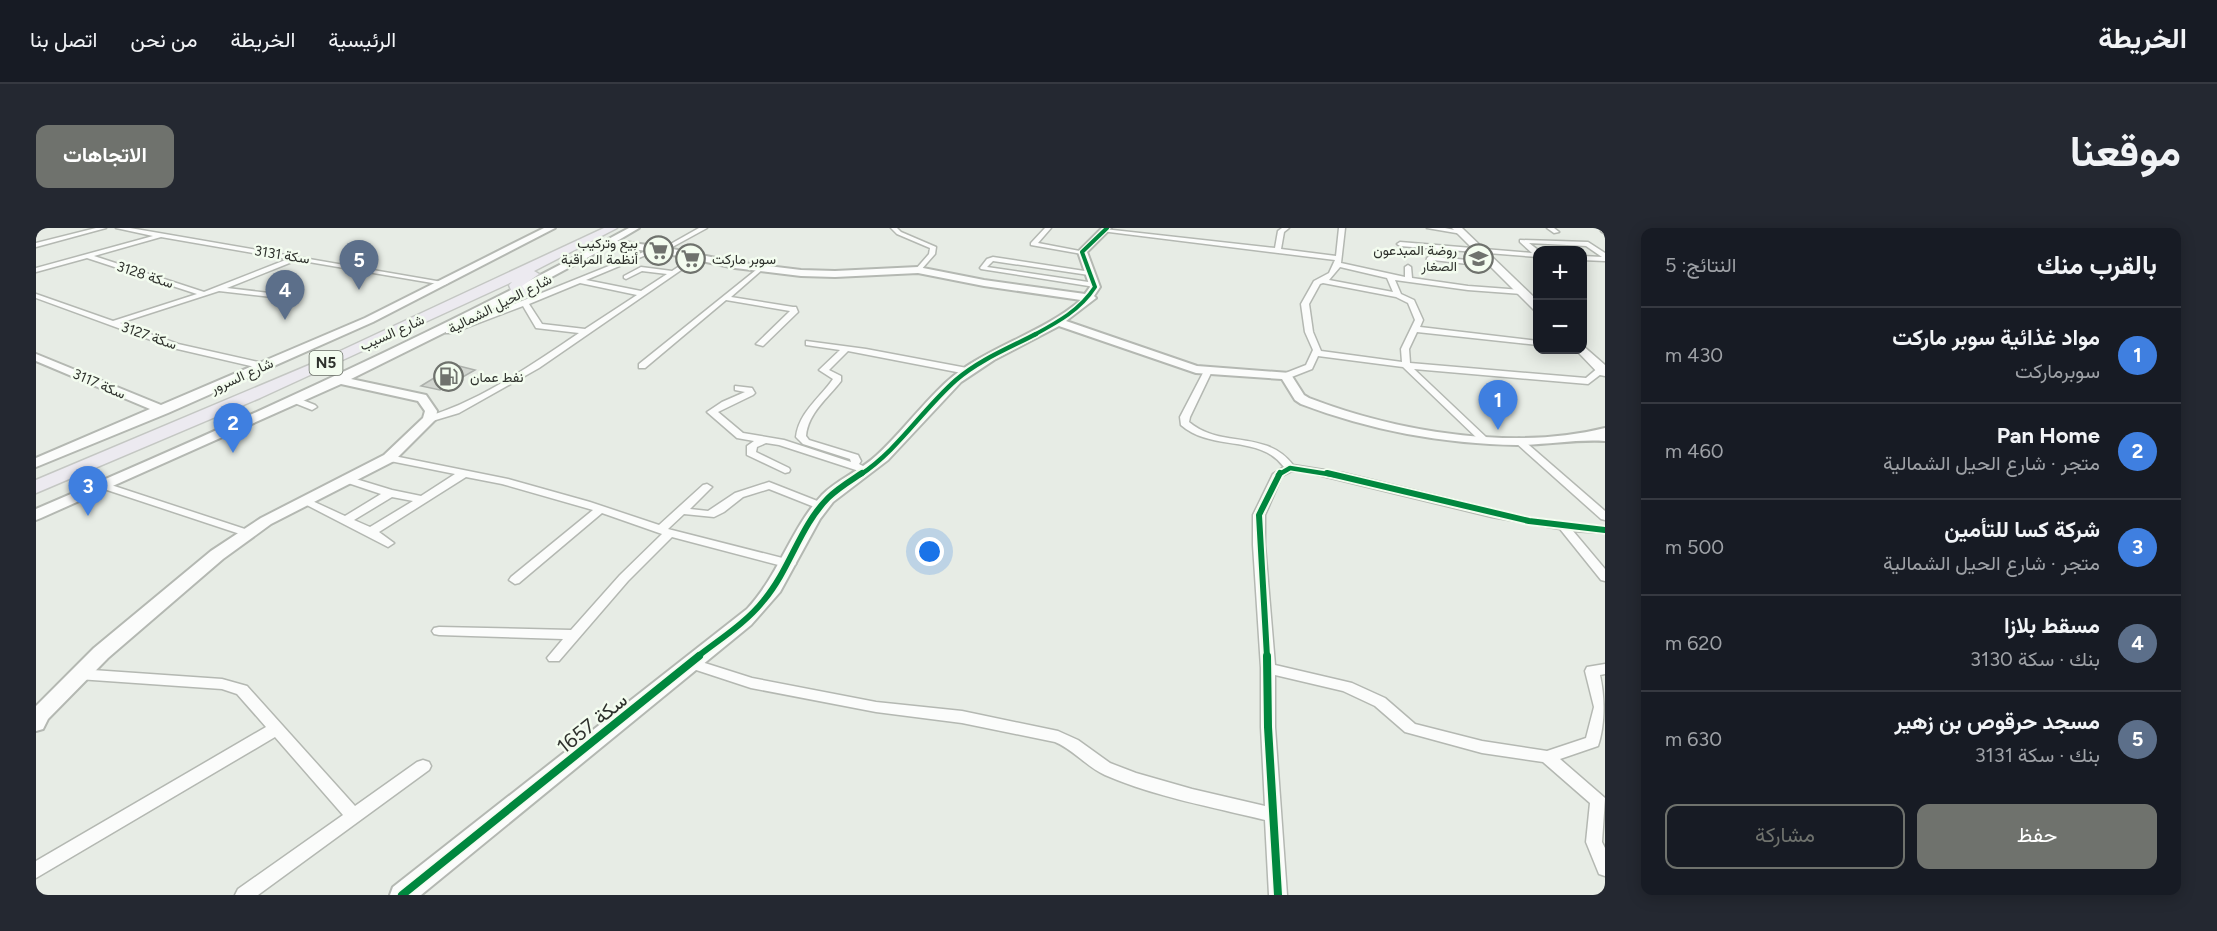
<!DOCTYPE html>
<html lang="ar">
<meta charset="utf-8">
<style>
body{margin:0;font-family:Figtree,Vazirmatn,sans-serif;background:#242831;color:#f1f3f6;direction:rtl}
.controls{position:absolute;right:18px;top:18px;display:grid;overflow:hidden;border-radius:12px;box-shadow:0 3px 15px #0003}
.controls button{width:54px;height:54px;display:grid;place-items:center;padding:0;border:0;border-bottom:2px solid #363941;background:#171b24;color:#f1f3f6;font:30px sans-serif}
.you{position:absolute;left:894px;top:324px;width:21px;height:21px;margin:-15px;border:4px solid #fff;border-radius:50%;background:#1a73e8;box-shadow:0 0 0 9px #1a73e833}
.badge{display:grid;place-items:center;width:39px;height:39px;border-radius:50%;background:#6f726d;color:#fff;font-size:20px;font-weight:700}
.pin{position:absolute;translate:-50% -50px;filter:drop-shadow(0 2px 3px #0008)}
.pin::after{content:'';position:absolute;top:32px;width:21px;height:18px;background:inherit;clip-path:polygon(0 0,100% 0,50% 100%)}
.list{margin:0;padding:0;list-style:none}
h2{display:flex;justify-content:space-between;align-items:center;height:78px;margin:0;padding:0 24px;font-size:26px}
h2 small{font-size:20px;font-weight:400;color:#9ea1a6}
.list li{display:grid;grid-template-columns:39px 1fr auto;gap:18px;align-items:center;box-sizing:border-box;height:96px;padding:0 24px;border-top:2px solid #363941}
.list b{display:block;font-size:22px;white-space:nowrap}
.list p{margin:0;font-size:20px;white-space:nowrap;color:#9ea1a6}
.list em{font-size:20px;font-style:normal;color:#9ea1a6}
.actions{display:flex;gap:12px;padding:18px 24px}
.actions a{flex:1;padding:14px 0;border:2px solid #6f726d;border-radius:12px;text-align:center;font-size:21px;color:#6f726d}
.actions .main{background:#6f726d;color:#fff}
.map{position:relative;flex:none;width:1569px;height:667px;overflow:hidden;direction:ltr;border-radius:12px}
header{display:flex;align-items:center;gap:36px;box-sizing:border-box;height:84px;padding:0 30px;background:#171b24;border-bottom:2px solid #363941}
header strong{font-size:28px}
nav{display:flex;gap:33px;margin-inline-start:auto;font-size:21px}
.intro{display:flex;align-items:center;justify-content:space-between;box-sizing:border-box;height:144px;padding:0 36px}
h1{margin:0;font-size:42px}
.button{padding:15px 27px;border-radius:12px;background:#6f726d;color:#fff;font-size:21px;font-weight:700}
main{display:flex;gap:36px;padding:0 36px}
aside{flex:1;background:#171b24;border-radius:12px;box-shadow:0 3px 15px #0003}
.map>svg:first-child{display:block}
.building{fill:#d1d5cf;stroke:#adb1ac;stroke-width:1.5}
.lines{fill:none;stroke-linecap:round;stroke-linejoin:round}
.minor-casing{stroke:#b4b8b2;stroke-width:3}
.tertiary-casing{stroke:#b4b8b2;stroke-width:4}
.secondary-casing{stroke:#b4b8b2;stroke-width:3}
.trunk-casing{stroke:#c4c7c3;stroke-width:3}
.minor{fill:#fbfcfb;fill-rule:evenodd}
.tertiary{fill:#fbfcfb;fill-rule:evenodd}
.secondary{fill:#fbfcfb;fill-rule:evenodd}
.trunk{fill:#eceaf0;fill-rule:evenodd}
.cycleway-far3-casing{stroke:#f3fcef;stroke-width:6}
.cycleway-far2-casing{stroke:#f3fcef;stroke-width:8}
.cycleway-far1-casing{stroke:#f3fcef;stroke-width:10}
.cycleway-casing{stroke:#f3fcef;stroke-width:11}
.cycleway-far3{stroke:#00873e;stroke-width:4}
.cycleway-far2{stroke:#00873e;stroke-width:4.5}
.cycleway-far1{stroke:#00873e;stroke-width:6}
.cycleway{stroke:#00873e;stroke-width:8}
.labels{text-anchor:middle;dominant-baseline:central;stroke-width:5;stroke-linejoin:round;paint-order:stroke}
.far-poi-label{font-size:14px;fill:#2e312c;stroke:#f3fcef;text-anchor:end}
.far-street-label{font-size:14px;fill:#2e312c;stroke:#f3fcef}
.shield{fill:#f3fcef;stroke:#696e66;stroke-width:1.5}
.shield-label{font-size:15px;font-weight:bold;fill:#2e312c}
.near-street-label{font-size:20px;fill:#2e312c;stroke:#f3fcef}
</style>
<header>
<strong>الخريطة</strong>
<nav><a>الرئيسية</a><a>الخريطة</a><a>من نحن</a><a>اتصل بنا</a></nav>
</header>
<div class="intro"><h1>موقعنا</h1><a class="button">الاتجاهات</a></div>
<main>
<aside>
<h2>بالقرب منك<small>النتائج: 5</small></h2>
<ul class="list">
<li><span class="badge" style="background:#3f7fe0">1</span><div><b>مواد غذائية سوبر ماركت</b><p>سوبرماركت</p></div><em>430 m</em></li>
<li><span class="badge" style="background:#3f7fe0">2</span><div><b>Pan Home</b><p>متجر · شارع الحيل الشمالية</p></div><em>460 m</em></li>
<li><span class="badge" style="background:#3f7fe0">3</span><div><b>شركة كسا للتأمين</b><p>متجر · شارع الحيل الشمالية</p></div><em>500 m</em></li>
<li><span class="badge" style="background:#5c6f8a">4</span><div><b>مسقط بلازا</b><p>بنك · سكة 3130</p></div><em>620 m</em></li>
<li><span class="badge" style="background:#5c6f8a">5</span><div><b>مسجد حرقوص بن زهير</b><p>بنك · سكة 3131</p></div><em>630 m</em></li>
</ul>
<div class="actions"><a class="main">حفظ</a><a>مشاركة</a></div>
</aside>
<div class="map">
<svg width="1569" height="667" viewBox="0 0 1569 667">
<rect width="100%" height="100%" fill="#e7ece5"/>
<!-- building -->
<polygon class="building" points="419,137 439,142 404,162 385,158"/>
<g class="lines">
<defs>
<g id="minor">
<polygon points="60,0 70,0 0,19 0,15"/>
<path d="M80,0h14l318,55 -4,2 -147,-25 -70,28 60,7h3v4l-71,-8 -99,32 58,21 89,20 1,2 -4,3 -91,-21 -137,-50v-4l77,27 84,-27 -110,-36 -51,14v-4l117,-32zM125,9l127,22 -84,33 -110,-36z"/>
<polygon points="663,0 671,0 629,23 624,22"/>
<polygon points="855,0 861,0 865,4 900,19 899,26 884,43 879,42 893,26 894,20 861,6"/>
<polygon points="1009,0 1015,0 1002,15 1049,24 1046,26 995,17 995,15"/>
<path d="M1246,0h7l-5,4 -3,17 55,7 3,-28h6l-4,35 64,14v-10l3,-2 3,2 1,11 56,8 54,4 4,2 -4,2 -54,-4 -73,-10 6,14 13,6 9,20 -3,7 118,14v4l-121,-13 -8,17 1,14 176,15 13,-11h6v4l-17,13 -174,-15 73,69 -5,3 -3,-1 -76,-73 -85,-11 -6,13 -23,9h-6v-4l23,-9 7,-15 -8,-18 -4,-28 13,-23 15,-8 6,-13 -234,-29 3,-2 171,19 3,-17zM1304,39l47,11 6,14 -64,-12zM1287,55l73,14 12,6 7,17 -14,29 1,13 -81,-11 -8,-19 -4,-28 11,-20z"/>
<polygon points="1391,0 1409,0 1429,4 1426,6"/>
<polygon points="1511,0 1518,0 1523,4 1518,5"/>
<polygon points="1568,1 1569,5 1566,4 1565,3"/>
<polygon points="1484,12 1552,14 1569,25 1569,33 1546,32 1546,28 1566,29 1550,18 1493,15 1502,22 1502,29 1364,18 1361,16 1364,14 1496,25 1484,14"/>
<path d="M620,19l3,2 -1,1 -72,30 55,11 26,-17 -25,-3 -16,8 -2,-1v-2l17,-9 31,4 23,-15 5,1 -161,111 -80,45 -30,9 -3,-1v-4c55,-16 105,-52 153,-84l-43,-5 -13,-22 -71,27h-6v-4l76,-28zM544,55l57,12 -52,34 -43,-5 -13,-20z"/>
<polygon points="1394,28 1458,35 1461,37 1458,39 1397,32 1396,39 1393,41 1390,39 1391,30"/>
<polygon points="957,29 1055,44 1055,46 1053,47 957,33 951,39 1059,55 1063,57 1059,59 945,41 944,40 951,31"/>
<polygon points="725,38 728,40 727,41 695,69 757,79 760,79 762,84 727,118 720,116 754,83 690,72 609,140 603,140 603,136"/>
<path d="M770,113l60,8 101,19 4,3 -4,3 -119,-23 -19,19 12,6v5c-13,17 -33,32 -35,55l3,4 49,15 3,6 -2,3 12,6 -5,3 -4,-1 -83,-27 -13,-2 -9,4 -1,5 33,16 1,2 -1,2 -4,1 -38,-18v-9l7,-5 -17,-3 -30,-26 15,-10 23,-10 -10,-2v-4l17,2 3,5 -2,2 -35,17 25,21 41,7 67,22 -1,-3 -47,-15 -7,-7c3,-25 24,-39 37,-58l-14,-9 21,-20 -34,-5z"/>
<path d="M1172,140l4,3 -22,46 -1,5c31,27 77,7 104,43l50,8 186,45 76,9v6l-32,-2 32,38v12l-4,-1 -41,-51 -68,-12 -186,-45 -14,-1 -10,5 -17,39v30l10,120 77,18 33,15 30,26 67,17 65,10 39,-13 8,-31 -9,-36 2,-4 18,-3v10l-5,1c5,22 5,50 -2,71l-38,13 45,39 -3,44 3,6v28l-6,-2 -13,-32 4,-39 -47,-41 -61,-9 -77,-21 -30,-26 -32,-15 -68,-16v52l12,168h-18l-4,-75c-53,-13 -109,-23 -160,-45 -18,-8 -31,-25 -50,-33l-93,-19 -86,-11 -125,-24 -67,-22 -2,-3 2,-3 5,-2 63,20 124,24 86,9 96,20 20,9 32,23 26,10 56,16 73,17 -4,-79v-59l-8,-123v-30l20,-41 11,-7c-24,-33 -72,-15 -103,-42l-1,-8 24,-46z"/>
<polygon points="259,169 279,177 281,179 276,182 256,174 254,172"/>
<polygon points="1483,210 1486,211 1569,283 1569,292 1565,291 1480,215 1480,211"/>
<path d="M353,227l119,24 82,23 69,23 44,-40 4,-1 5,3 -22,22 18,2 27,-18 34,-11 56,22 2,2 -2,2h-8l-48,-19 -26,8 -19,15 -10,5 -30,-3 -16,15 126,32 2,3 -6,4 -118,-31 -44,44 -69,80h-10l-2,-3 16,-19 -124,-4 -5,-1 -2,-3 2,-3 5,-1 132,3 49,-55 42,-41 -60,-21 -83,70 -4,1 -6,-4 2,-3 82,-67 -91,-26 -36,-7 -87,55 15,11 -6,4 -89,-46 5,-3 4,1 37,17 36,-22 -39,-13 -1,-2 1,-2 4,-1 46,14 29,6 34,-22 -70,-14 -1,-2zM356,269l21,4 -43,26 -16,-7z"/>
<polygon points="69,255 215,303 217,305 215,307 207,307 65,260 64,258 65,256"/>
<polygon points="42,441 186,451 211,458 319,578 381,534 387,532 393,534 395,538 393,542 222,667 199,667 202,661 307,587 239,509 0,650 0,633 230,499 201,466 186,461 42,451 37,450 35,446 37,442"/>
</g>
<g id="tertiary">
<polygon points="508,0 519,0 337,94 132,185 0,239 0,230 114,181 0,133 0,126 125,177 329,90"/>
<path d="M593,0h10l-22,13 46,6 72,15 66,8 34,1 83,-4 66,13 101,14 5,-7 -12,-35 24,-24h9l-24,24 13,35 -6,9 2,2 -30,23 131,45 93,7 14,22 5,3c88,34 204,53 296,30v13c-29,-2 -58,4 -88,4 -73,-1 -148,-15 -216,-41l-6,-4 -13,-21 -86,-6 -137,-47 -65,34 -33,22 -73,78 -55,42 -13,17 -40,73 -29,33 -330,270h-31l3,-8 354,-278c32,-34 44,-81 75,-114 16,-16 38,-24 55,-40 31,-28 55,-66 90,-89 37,-24 80,-37 114,-66l-97,-14 -66,-13 -83,4 -34,-1 -66,-8 -72,-15 -54,-7 -117,63 -141,70 75,16 11,16 -1,8 -42,42 -123,63 -48,35 -115,99 -60,61 -5,10 -7,2v-25l58,-58 117,-97 50,-33 123,-63 39,-37 2,-7 -7,-10 -77,-17 -300,134 -5,2v-11c201,-86 400,-176 593,-281z"/>
</g>
<g id="secondary">
<polygon points="1416,0 1426,0 1502,73 1502,83 1498,82"/>
<polygon points="1546,117 1569,137 1569,148 1564,147 1542,124 1540,122 1546,122"/>
</g>
<polygon id="trunk" points="568,0 581,0 498,43 503,46 486,58 493,67 492,70 487,71 477,67 473,57 476,54 224,170 0,265 0,252 285,132"/>
</defs>
<!-- minor casing -->
<use href="#minor" class="minor-casing"/>
<!-- tertiary casing -->
<use href="#tertiary" class="tertiary-casing"/>
<!-- secondary casing -->
<use href="#secondary" class="secondary-casing"/>
<!-- trunk casing -->
<use href="#trunk" class="trunk-casing"/>
<!-- minor -->
<use href="#minor" class="minor"/>
<!-- tertiary -->
<use href="#tertiary" class="tertiary"/>
<!-- secondary -->
<use href="#secondary" class="secondary"/>
<!-- trunk -->
<use href="#trunk" class="trunk"/>
<defs>
<path id="cycleway-far3" d="M998,107c24,-13 46,-25 61,-48l-13,-35 25,-24"/>
<g id="cycleway-far2">
<path d="M824,247c38,-25 62,-65 96,-95 23,-20 53,-32 80,-46"/>
<polyline points="1242,247 1254,240 1298,247"/>
</g>
<g id="cycleway-far1">
<polyline points="1291,245 1493,293 1569,302"/>
<path d="M661,429c23,-18 49,-34 67,-57 26,-31 36,-74 64,-102 10,-10 22,-17 34,-25"/>
<polyline points="1231,429 1223,287 1244,245"/>
</g>
<g id="cycleway">
<polyline points="1231,428 1232,499 1242,667"/>
<polyline points="366,667 663,428"/>
</g>
</defs>
<!-- cycleway-far3 casing -->
<use href="#cycleway-far3" class="cycleway-far3-casing"/>
<!-- cycleway-far2 casing -->
<use href="#cycleway-far2" class="cycleway-far2-casing"/>
<!-- cycleway-far1 casing -->
<use href="#cycleway-far1" class="cycleway-far1-casing"/>
<!-- cycleway casing -->
<use href="#cycleway" class="cycleway-casing"/>
<!-- cycleway-far3 -->
<use href="#cycleway-far3" class="cycleway-far3"/>
<!-- cycleway-far2 -->
<use href="#cycleway-far2" class="cycleway-far2"/>
<!-- cycleway-far1 -->
<use href="#cycleway-far1" class="cycleway-far1"/>
<!-- cycleway -->
<use href="#cycleway" class="cycleway"/>
</g>
<!-- icons -->
<defs>
<symbol id="supermarket-ring" viewBox="-11 -11 22 22"><circle r="9.5" fill="#f3fcef" stroke="#6f726d" stroke-width="1.5"/><path d="M-6-5.5h2.5l.6 2H6L4.5 2H-2.5L-4.4-4H-6ZM-1.5 3.2a1.3 1.3 0 1 0 .1 0ZM3 3.2a1.3 1.3 0 1 0 .1 0Z" fill="#6f726d"/></symbol>
<symbol id="school-ring" viewBox="-11 -11 22 22"><circle r="9.5" fill="#f3fcef" stroke="#6f726d" stroke-width="1.5"/><path d="M0-5L7-2L0 1L-7-2ZM-4 1L0 2.5L4 1V4Q0 6-4 4Z" fill="#6f726d"/></symbol>
<symbol id="fuel-ring" viewBox="-11 -11 22 22"><circle r="9.5" fill="#f3fcef" stroke="#6f726d" stroke-width="1.5"/><path d="M-5.5-6h7V0h2V4h1.3V-2.5L3-4.5l.8-.8L6-3V5H2.5V1h-1V6h-7ZM-4.2-4.7v3.2H.2V-4.7Z" fill="#6f726d"/></symbol>
</defs>
<g fill-rule="evenodd">
<use href="#supermarket-ring" x="606" y="6" width="33" height="33"/>
<use href="#school-ring" x="1426" y="14" width="33" height="33"/>
<use href="#supermarket-ring" x="638" y="14" width="33" height="33"/>
<use href="#fuel-ring" x="396" y="132" width="33" height="33"/>
</g>
<g class="labels">
<!-- far-poi labels -->
<g class="far-poi-label">
<text x="602" y="15">بيع وتركيب<tspan x="602" dy="16">أنظمة المراقبة</tspan></text>
<text x="1421" y="22">روضة المبدعون<tspan x="1421" dy="16">الصغار</tspan></text>
<text x="676" y="31" text-anchor="start">سوبر ماركت</text>
<text x="434" y="149" text-anchor="start">نفط عمان</text>
</g>
<!-- far-street labels -->
<g class="far-street-label">
<text transform="translate(246 27) rotate(9)">سكة 3131</text>
<text transform="translate(109 47) rotate(18)">سكة 3128</text>
<text transform="translate(464 76) rotate(-27)">شارع الحيل الشمالية</text>
<text transform="translate(356 105) rotate(-24)">شارع السيب</text>
<text transform="translate(113 108) rotate(19)">سكة 3127</text>
<text transform="translate(206 148) rotate(-24)">شارع السرور</text>
<text transform="translate(63 156) rotate(23)">سكة 3117</text>
</g>
<!-- shield labels -->
<rect class="shield" x="273.5" y="123" width="33" height="24" rx="4.5"/>
<g class="shield-label">
<text x="290" y="135">N5</text>
</g>
<!-- near-street labels -->
<g class="near-street-label">
<text transform="translate(556 495) rotate(-39)">سكة 1657</text>
</g>
</g>
</svg>
<div class="controls">
<button>+</button>
<button>−</button>
</div>
<div class="you"></div>
<div class="pin badge" style="left:1462px;top:202px;background:#3f7fe0">1</div>
<div class="pin badge" style="left:197px;top:225px;background:#3f7fe0">2</div>
<div class="pin badge" style="left:52px;top:288px;background:#3f7fe0">3</div>
<div class="pin badge" style="left:249px;top:92px;background:#5c6f8a">4</div>
<div class="pin badge" style="left:323px;top:62px;background:#5c6f8a">5</div>
</div>
</main>
